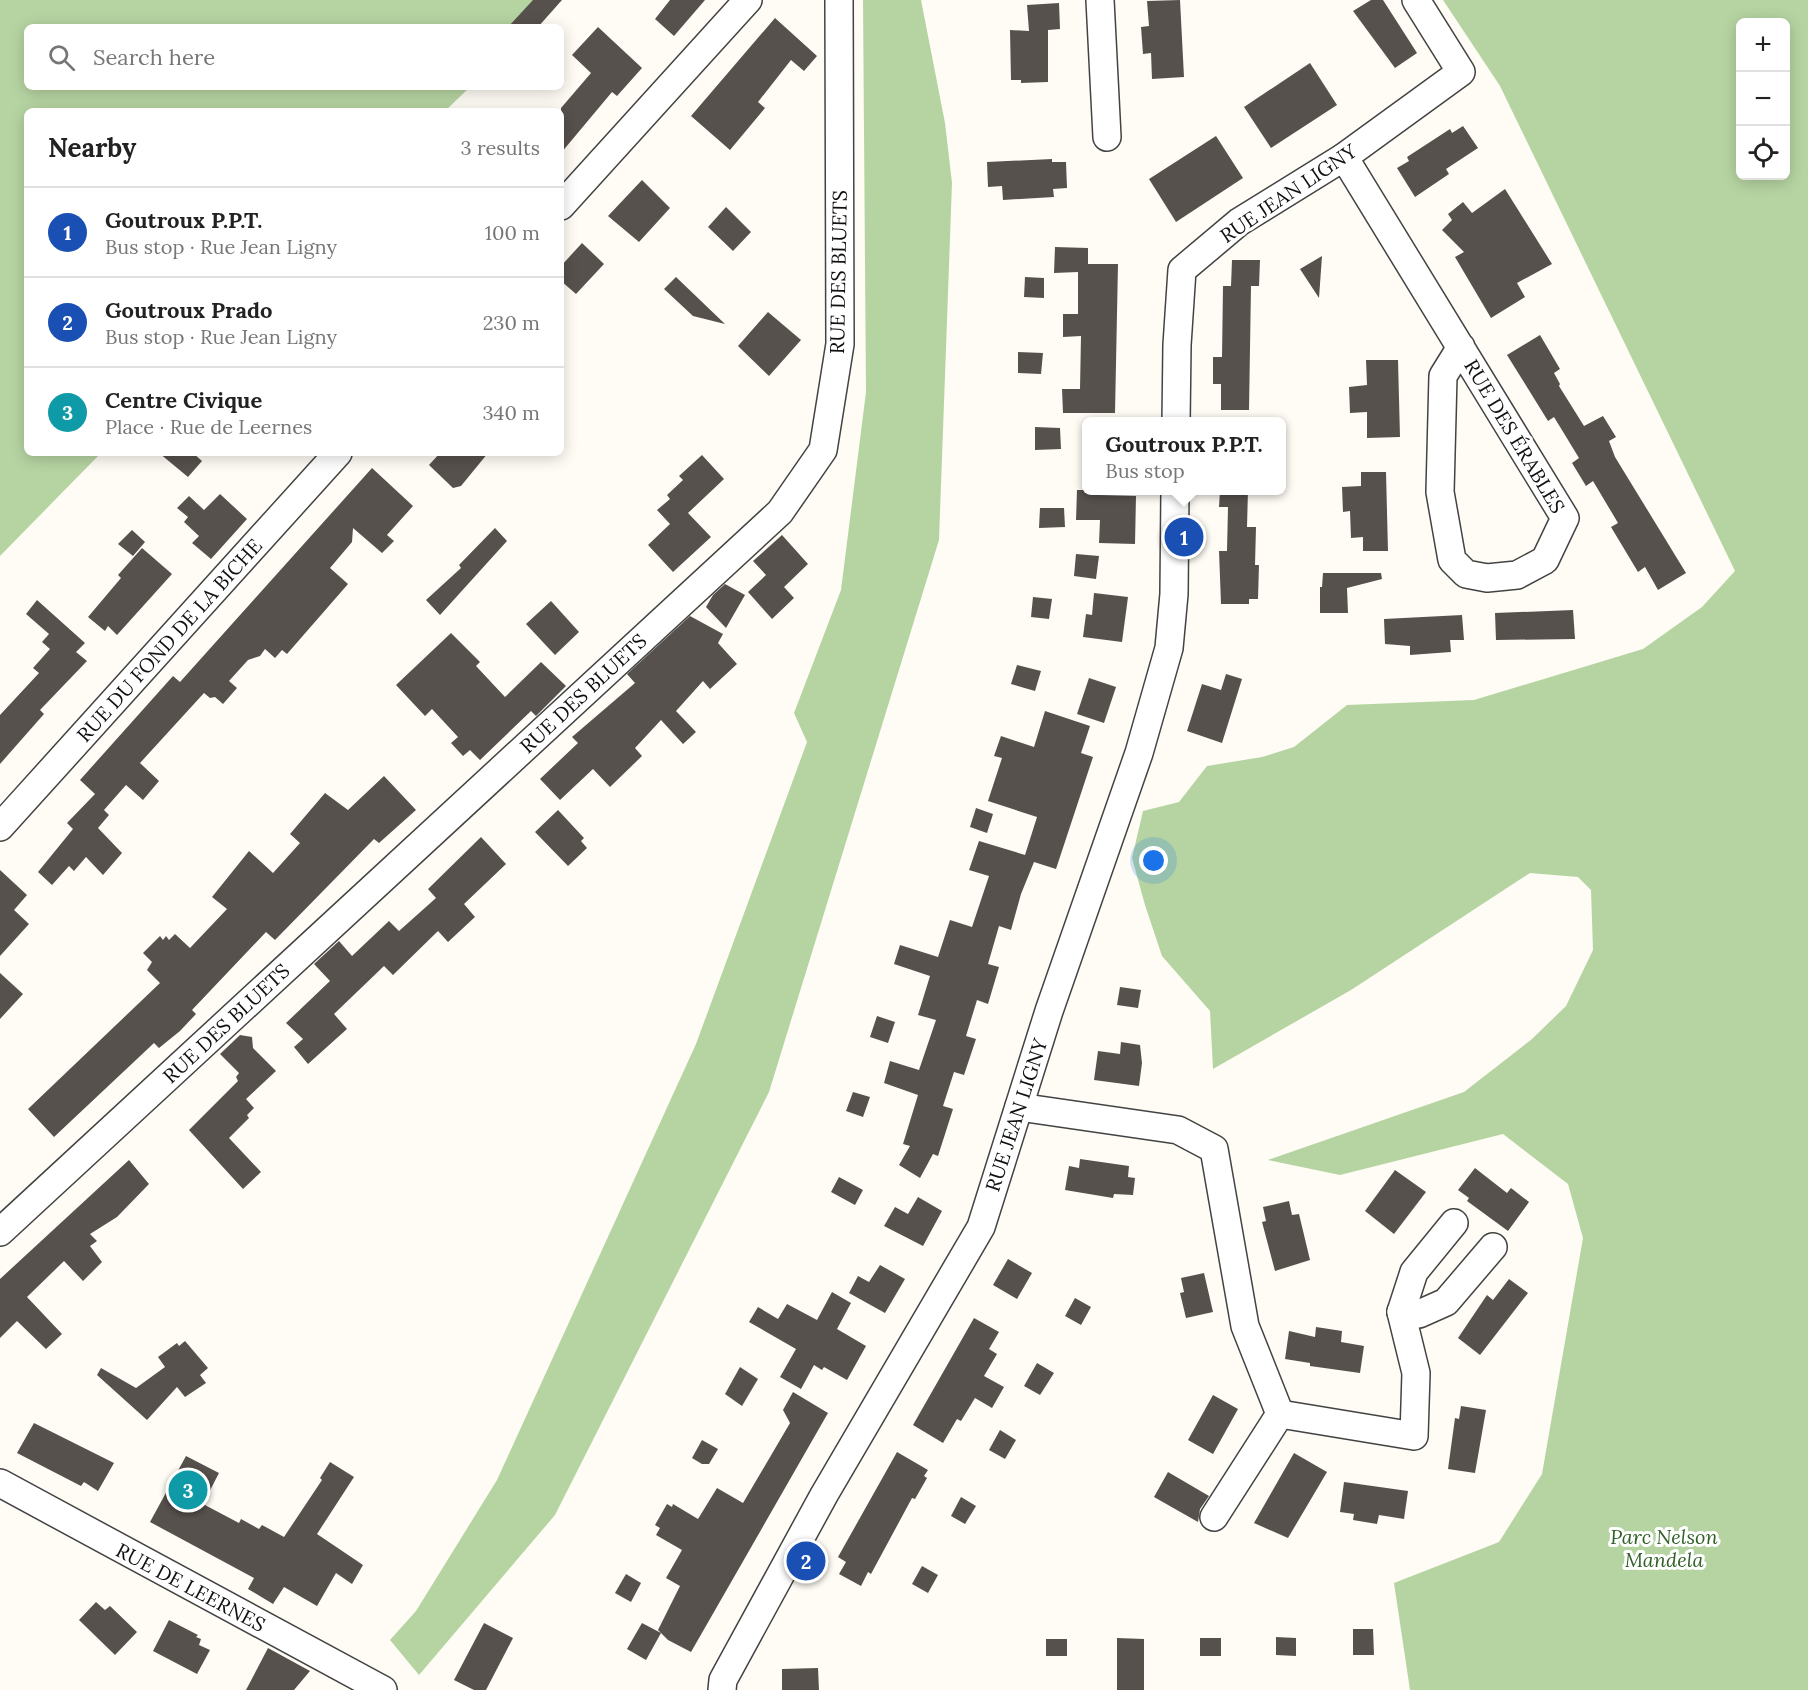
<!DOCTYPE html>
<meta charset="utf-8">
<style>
body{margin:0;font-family:Lora,serif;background:#f6f6f6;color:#222}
.controls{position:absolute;right:18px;top:18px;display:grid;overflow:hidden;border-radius:9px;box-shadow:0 3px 15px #0003}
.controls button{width:54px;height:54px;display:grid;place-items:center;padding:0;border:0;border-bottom:2px solid #e0e0e0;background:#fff;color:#222;font:30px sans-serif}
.you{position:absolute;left:1154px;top:861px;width:21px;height:21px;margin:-15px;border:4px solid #fff;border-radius:50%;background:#1a73e8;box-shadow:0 0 0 9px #1a73e833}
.badge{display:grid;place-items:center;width:39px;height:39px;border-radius:50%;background:#7c3aed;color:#fff;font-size:20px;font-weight:700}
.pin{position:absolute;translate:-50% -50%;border:3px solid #fff;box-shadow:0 2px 6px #0006}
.popup{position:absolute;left:1082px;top:417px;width:204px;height:78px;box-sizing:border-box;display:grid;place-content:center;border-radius:9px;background:#fff;filter:drop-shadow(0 2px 4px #0005);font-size:20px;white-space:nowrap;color:#767676}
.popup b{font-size:22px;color:#222}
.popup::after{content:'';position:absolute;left:50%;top:100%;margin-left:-12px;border:12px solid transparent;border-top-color:#fff}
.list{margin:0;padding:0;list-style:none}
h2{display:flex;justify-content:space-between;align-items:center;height:78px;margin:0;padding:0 24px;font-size:26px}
h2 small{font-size:20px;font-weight:400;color:#767676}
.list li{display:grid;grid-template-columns:39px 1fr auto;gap:18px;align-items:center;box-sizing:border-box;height:90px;padding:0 24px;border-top:2px solid #e0e0e0}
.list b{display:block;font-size:22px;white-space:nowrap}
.list p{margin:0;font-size:20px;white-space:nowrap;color:#767676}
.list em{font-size:20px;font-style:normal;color:#767676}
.icon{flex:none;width:33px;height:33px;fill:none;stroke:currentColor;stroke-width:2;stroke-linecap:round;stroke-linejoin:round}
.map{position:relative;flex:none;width:1808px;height:1690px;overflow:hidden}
.search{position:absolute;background:#fff;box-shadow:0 3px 15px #0003;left:24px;top:24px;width:540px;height:66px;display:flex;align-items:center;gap:15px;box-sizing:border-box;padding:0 21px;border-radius:9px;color:#767676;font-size:22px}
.panel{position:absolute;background:#fff;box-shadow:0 3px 15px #0003;left:24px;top:108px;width:540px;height:348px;border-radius:9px}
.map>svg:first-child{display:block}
.forest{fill:#b6d4a2;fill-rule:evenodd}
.building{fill:#57514d}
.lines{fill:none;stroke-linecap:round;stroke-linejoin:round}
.minor-casing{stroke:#434343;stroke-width:30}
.minor{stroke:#fff;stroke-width:27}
.labels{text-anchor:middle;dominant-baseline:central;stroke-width:6;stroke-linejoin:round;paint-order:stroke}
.street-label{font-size:20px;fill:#101010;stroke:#fff}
.park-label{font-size:20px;font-style:italic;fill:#316027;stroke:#fff}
</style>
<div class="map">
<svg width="1808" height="1690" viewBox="0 0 1808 1690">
<rect width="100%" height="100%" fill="#fefcf4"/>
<!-- forest -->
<g class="forest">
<polygon points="0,0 535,0 516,27 27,27 27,87 470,87 445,111 27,111 27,453 101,453 0,556"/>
<polygon points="863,0 921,0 945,123 952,183 939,540 769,1092 555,1515 419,1675 390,1640 416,1611 497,1480 696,1044 807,742 794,713 841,590 866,392"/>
<path d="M1443,0h365v1690h-398l-16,-107 105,-41 43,-68 41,-236 -15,-54 -65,-50 -163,41 -72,-15 196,-68 68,-53 34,-33 27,-56 -2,-60 -13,-13 -48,-4 -179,117 -138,79 -3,-58 -48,-55 -17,-51 -13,-47 11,-47 36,-9 28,-36 55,-9 32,-10 53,-42 127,-5 169,-51 59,-42 33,-36 -235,-485zM1786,22v154h-46v-154z"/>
</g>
<!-- building -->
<g class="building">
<polygon points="533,0 562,0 538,27 508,27"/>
<polygon points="670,0 705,0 674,36 655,19"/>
<polygon points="1180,0 1184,77 1152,79 1151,53 1143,54 1141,27 1149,26 1147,1"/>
<polygon points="1371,0 1383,0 1417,53 1395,68 1353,11"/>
<polygon points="1059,3 1060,29 1048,30 1048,82 1021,83 1021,80 1011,80 1010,30 1029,31 1027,5"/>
<polygon points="775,18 817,56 804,71 791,60 758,102 765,108 730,150 691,116"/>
<polygon points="598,27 642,68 617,96 612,92 561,153 561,108 591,73 572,55"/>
<polygon points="1310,63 1337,105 1271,148 1244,107"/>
<polygon points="1463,126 1478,148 1446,169 1449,174 1415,197 1397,168 1409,161 1407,157 1450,129 1452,133"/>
<polygon points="1216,136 1243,178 1176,222 1149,179"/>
<polygon points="1052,159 1052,162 1066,162 1067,188 1053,189 1054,197 1003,200 1002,186 988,187 987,162"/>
<polygon points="642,180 670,208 639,242 608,216"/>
<polygon points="1505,189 1552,264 1517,283 1525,297 1491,318 1455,257 1464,252 1442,230 1452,220 1448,214 1463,202 1472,213"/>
<polygon points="726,207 751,232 733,251 708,227"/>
<polygon points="582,243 604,264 576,294 561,281 561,266"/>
<polygon points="1055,247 1088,248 1088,264 1118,264 1115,413 1063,413 1062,389 1080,389 1081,336 1063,337 1063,314 1078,314 1078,272 1054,273"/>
<polygon points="1322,256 1319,298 1300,269"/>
<polygon points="1232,260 1260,260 1259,286 1251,286 1249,410 1221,410 1221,384 1213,384 1213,357 1222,357 1223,286 1231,286"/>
<polygon points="676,277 725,324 693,316 664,289"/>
<polygon points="1025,277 1044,278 1044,298 1024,297"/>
<polygon points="768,312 801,340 769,376 738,346"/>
<polygon points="1540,335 1560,369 1554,373 1560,384 1559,386 1584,426 1603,416 1616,437 1609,441 1615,457 1686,573 1658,590 1645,567 1638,572 1611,527 1618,523 1593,481 1586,486 1572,463 1579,458 1554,417 1548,421 1507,355"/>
<polygon points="1018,352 1043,353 1041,374 1018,373"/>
<polygon points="1366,360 1398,360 1400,437 1367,438 1367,412 1350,413 1349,387 1367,385"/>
<polygon points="1035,427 1060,428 1061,449 1035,450"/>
<polygon points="159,453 193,453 202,461 188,477"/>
<polygon points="440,453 488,453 461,486 453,488 429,465"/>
<polygon points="702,455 724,479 688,513 711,537 673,572 648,545 670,524 657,510 670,499 667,495 683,480 679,476"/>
<polygon points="372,468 413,506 387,535 394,541 382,553 353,528 352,542 330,568 348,584 287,654 282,650 275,658 265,649 260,656 248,660 229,681 237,688 223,704 215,697 210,698 204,693 140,763 159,781 143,800 126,785 104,810 109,815 98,828 122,853 103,875 86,857 74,871 69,866 52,885 38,872 73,829 67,823 95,794 80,780 173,676 180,682"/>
<polygon points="1361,472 1386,472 1388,551 1363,551 1363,537 1351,538 1350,511 1343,512 1342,487 1361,486"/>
<polygon points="1077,490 1100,490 1099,495 1136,496 1135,544 1099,543 1100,520 1076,520"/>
<polygon points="1220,490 1248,490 1247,527 1256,527 1255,565 1259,565 1258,599 1249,599 1249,604 1221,604 1219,551 1227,551 1228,507 1219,507"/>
<polygon points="220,494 247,519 211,559 192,543 199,536 184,522 188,517 177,508 189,496 204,510"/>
<polygon points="1040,508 1064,508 1065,527 1039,528"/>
<polygon points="495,528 507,541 440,615 426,600 461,568 459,565"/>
<polygon points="132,530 145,542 133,556 118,544"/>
<polygon points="782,535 808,564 784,587 794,598 772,619 748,592 766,575 753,561"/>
<polygon points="142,548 172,574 117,635 108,626 105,631 88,617 121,578 118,575"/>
<polygon points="1076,554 1099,556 1096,579 1074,576"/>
<polygon points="1323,573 1381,573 1382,579 1347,588 1348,613 1320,613 1320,587 1322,587"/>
<polygon points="725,584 745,595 726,628 706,607 713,595"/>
<polygon points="1094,593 1128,597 1122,642 1083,637 1086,614 1092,615"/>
<polygon points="1033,597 1052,599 1049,619 1031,617"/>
<polygon points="37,600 85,643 76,652 87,661 40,710 44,714 0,764 0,715 39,673 33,668 50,649 42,642 49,634 26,614"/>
<polygon points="551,601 579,632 555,655 526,624"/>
<polygon points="1573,610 1575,639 1496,640 1495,613"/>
<polygon points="1462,615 1464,640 1450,640 1451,652 1410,655 1410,646 1385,644 1384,619"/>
<polygon points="690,616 723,634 718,643 737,664 710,689 703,681 676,711 696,732 683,744 661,720 635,748 642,756 610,787 593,769 560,800 540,779 578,743 572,737 635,683 627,674"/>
<polygon points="451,633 480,662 476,666 505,697 541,662 566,686 536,716 531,711 480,760 470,750 463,756 451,743 458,737 432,709 425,716 396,685"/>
<polygon points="1017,665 1041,671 1035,691 1011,684"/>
<polygon points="1226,674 1242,679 1222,743 1187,731 1202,684 1221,690"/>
<polygon points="1089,678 1116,687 1104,723 1077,714"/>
<polygon points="1045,711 1090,726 1081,753 1093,757 1056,869 1034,862 1021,894 1011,930 999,926 988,964 999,967 988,1004 977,1000 966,1036 976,1039 964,1075 954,1072 943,1106 953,1109 946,1131 938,1156 933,1154 920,1178 899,1165 910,1146 903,1144 918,1095 884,1083 890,1061 919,1070 936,1020 918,1015 930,976 894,964 900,945 938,957 950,920 972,927 989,876 969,870 979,841 1025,855 1037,817 988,801 1002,758 994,756 1001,736 1034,747"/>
<polygon points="384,776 416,810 379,843 374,839 275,940 266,932 192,1010 196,1014 180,1031 159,1048 154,1043 54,1137 28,1109 160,983 147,970 152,962 143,953 160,936 163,940 166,936 169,940 175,934 190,948 227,909 212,897 249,851 273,873 300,843 290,834 325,793 348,810"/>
<polygon points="976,808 993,814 987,833 970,827"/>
<polygon points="558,810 584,838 581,841 587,848 568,866 535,832"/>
<polygon points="481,837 506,864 464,904 475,917 448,942 438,931 393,975 384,966 334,1014 347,1029 308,1064 294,1047 303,1039 286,1023 330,981 314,964 339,941 352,956 389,921 399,931 436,898 428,889"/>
<polygon points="0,870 27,895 14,910 29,924 0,956"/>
<polygon points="0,973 23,994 0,1019"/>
<polygon points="1120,987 1141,990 1138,1008 1117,1005"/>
<polygon points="877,1016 895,1022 888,1043 870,1037"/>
<polygon points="240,1035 252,1037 253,1048 276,1071 246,1099 254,1108 247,1115 249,1118 229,1138 261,1172 243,1189 189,1130 238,1081 236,1077 239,1073 220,1054"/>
<polygon points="1121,1042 1140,1045 1142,1063 1139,1086 1094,1080 1098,1051 1120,1054"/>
<polygon points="853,1092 870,1097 863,1117 846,1111"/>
<polygon points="1080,1159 1129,1166 1128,1177 1135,1178 1133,1195 1114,1194 1113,1198 1065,1190 1069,1166 1079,1168"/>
<polygon points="129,1160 149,1184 117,1217 90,1234 97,1241 90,1246 102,1262 83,1281 64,1261 27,1297 62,1334 46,1349 17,1321 0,1338 0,1279"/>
<polygon points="1475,1168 1507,1193 1511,1188 1529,1202 1508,1231 1467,1201 1469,1198 1458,1190"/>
<polygon points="1395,1170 1426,1192 1394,1234 1365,1211"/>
<polygon points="839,1177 863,1190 855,1205 831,1192"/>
<polygon points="918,1197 942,1211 923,1246 884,1226 895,1207 908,1214"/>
<polygon points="1289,1201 1292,1215 1299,1214 1310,1260 1275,1271 1262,1222 1266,1221 1263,1207"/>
<polygon points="1008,1259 1032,1273 1017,1299 993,1285"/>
<polygon points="880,1265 905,1279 885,1313 849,1293 858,1276 869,1282"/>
<polygon points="1204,1273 1213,1312 1186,1318 1180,1293 1184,1292 1181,1278"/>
<polygon points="1509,1279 1528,1293 1480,1355 1458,1338 1487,1295 1493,1300"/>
<polygon points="832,1292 851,1303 837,1329 866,1346 847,1380 824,1367 822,1370 814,1365 801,1389 780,1377 796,1349 749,1322 758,1307 778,1319 787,1304 817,1320"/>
<polygon points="1075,1298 1091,1307 1081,1325 1065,1316"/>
<polygon points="974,1318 999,1332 989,1349 997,1354 984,1376 1004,1387 992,1408 975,1398 961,1421 957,1419 943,1443 913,1425"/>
<polygon points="1316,1327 1342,1331 1341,1342 1364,1346 1360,1373 1310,1366 1310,1363 1285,1359 1289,1331 1315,1337"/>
<polygon points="185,1341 208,1368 200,1375 206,1383 185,1397 177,1387 147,1420 97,1375 101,1368 136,1388 165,1367 158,1357 177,1343 179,1346"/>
<polygon points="1037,1363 1054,1373 1040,1395 1024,1386"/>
<polygon points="740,1367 758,1379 742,1406 725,1394"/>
<polygon points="793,1392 828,1413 691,1652 668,1640 658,1630 680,1586 666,1578 682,1550 656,1535 660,1528 655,1525 667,1504 672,1507 673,1504 698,1519 717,1488 743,1503 790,1423 783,1410"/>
<polygon points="1213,1395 1238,1409 1213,1454 1188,1440"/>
<polygon points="1461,1406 1486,1410 1475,1473 1448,1469 1455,1418 1459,1419"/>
<polygon points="34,1423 114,1463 98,1491 84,1482 81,1486 17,1453"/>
<polygon points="1000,1430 1016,1440 1005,1459 989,1450"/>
<polygon points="702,1440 718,1449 709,1464 702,1464 692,1458"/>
<polygon points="897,1452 928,1470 924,1476 927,1478 915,1499 912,1498 871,1574 868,1572 861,1586 839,1574 846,1562 838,1557"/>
<polygon points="1294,1453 1327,1472 1288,1538 1254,1523"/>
<polygon points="186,1456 219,1473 203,1504 239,1523 241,1519 259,1529 262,1525 284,1537 322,1480 320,1478 330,1462 354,1477 317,1534 363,1565 352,1584 336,1573 317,1606 284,1587 273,1604 248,1589 254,1578 150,1522"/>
<polygon points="1168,1472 1209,1496 1200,1509 1198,1522 1154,1497"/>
<polygon points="1344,1482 1408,1491 1404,1519 1379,1515 1377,1524 1353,1520 1354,1514 1340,1512"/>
<polygon points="961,1497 976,1506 965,1524 951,1516"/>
<polygon points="922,1566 938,1575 928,1593 912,1584"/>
<polygon points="626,1574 641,1583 631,1602 615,1593"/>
<polygon points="96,1602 105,1610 110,1606 137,1632 115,1655 79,1620"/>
<polygon points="169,1620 198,1635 196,1637 201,1639 199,1645 210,1650 197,1674 153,1651"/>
<polygon points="484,1623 513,1638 486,1690 474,1690 454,1680"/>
<polygon points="642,1623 661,1633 646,1660 627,1649"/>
<polygon points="1353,1629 1373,1629 1374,1655 1353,1655"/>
<polygon points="1276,1637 1296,1638 1296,1656 1276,1655"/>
<polygon points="1117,1638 1144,1639 1144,1690 1117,1690"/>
<rect x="1200" y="1638" width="21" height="18"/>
<rect x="1046" y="1639" width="21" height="17"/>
<polygon points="268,1648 310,1671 294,1690 246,1690"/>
<polygon points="818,1668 819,1690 782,1690 782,1669"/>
</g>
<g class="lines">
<defs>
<g id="minor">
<polyline points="1100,0 1107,137"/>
<polyline points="1344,157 1565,518 1545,560 1517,575 1487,578 1466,574 1452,560 1440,492 1443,376 1461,347"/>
<polyline points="561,206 748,0"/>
<polyline points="1176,422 1177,345 1182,270 1239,222 1344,157 1461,72 1416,0"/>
<polyline points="0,827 338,453"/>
<polyline points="1019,1107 1178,1130 1214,1149 1245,1326 1280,1414 1414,1436 1416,1373 1401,1312 1414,1272 1454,1223"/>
<polyline points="0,1232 780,512 823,450 840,344 839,0"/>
<polyline points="1401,1312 1419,1314 1446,1302 1493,1247"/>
<polyline points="0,1483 383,1690"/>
<polyline points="1214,1517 1280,1414"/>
<polyline points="722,1690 723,1680 824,1495 981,1227 1049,1011 1139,753 1169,648 1174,594 1175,490"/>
</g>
</defs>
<!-- minor casing -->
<use href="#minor" class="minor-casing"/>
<!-- minor -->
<use href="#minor" class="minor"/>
</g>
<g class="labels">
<!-- street labels -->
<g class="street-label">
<text transform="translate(1288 193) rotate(-34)">RUE JEAN LIGNY</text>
<text transform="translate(838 272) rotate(-89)">RUE DES BLUETS</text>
<text transform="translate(1515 436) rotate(59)">RUE DES ÉRABLES</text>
<text transform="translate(169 640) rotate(-48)">RUE DU FOND DE LA BICHE</text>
<text transform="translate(583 693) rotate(-43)">RUE DES BLUETS</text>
<text transform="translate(226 1023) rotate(-43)">RUE DES BLUETS</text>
<text transform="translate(1016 1115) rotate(-72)">RUE JEAN LIGNY</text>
<text transform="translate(191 1587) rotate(28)">RUE DE LEERNES</text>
</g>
<!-- park labels -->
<g class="park-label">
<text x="1664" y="1536">Parc Nelson<tspan x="1664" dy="23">Mandela</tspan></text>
</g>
</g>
</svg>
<div class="controls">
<button>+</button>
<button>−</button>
<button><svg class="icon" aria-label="locate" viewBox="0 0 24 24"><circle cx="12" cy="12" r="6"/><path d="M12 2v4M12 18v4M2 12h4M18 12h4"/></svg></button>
</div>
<div class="you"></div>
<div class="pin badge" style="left:1184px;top:537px;background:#1a4fb4">1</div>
<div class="popup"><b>Goutroux P.P.T.</b>Bus stop</div>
<div class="pin badge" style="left:806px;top:1561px;background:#1a4fb4">2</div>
<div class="pin badge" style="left:188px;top:1490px;background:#0f9aa8">3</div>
<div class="search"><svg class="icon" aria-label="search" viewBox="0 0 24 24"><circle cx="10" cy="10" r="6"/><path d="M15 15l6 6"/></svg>Search here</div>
<section class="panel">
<h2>Nearby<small>3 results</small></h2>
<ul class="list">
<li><span class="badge" style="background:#1a4fb4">1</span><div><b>Goutroux P.P.T.</b><p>Bus stop · Rue Jean Ligny</p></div><em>100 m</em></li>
<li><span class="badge" style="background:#1a4fb4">2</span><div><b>Goutroux Prado</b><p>Bus stop · Rue Jean Ligny</p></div><em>230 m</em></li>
<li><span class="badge" style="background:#0f9aa8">3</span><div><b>Centre Civique</b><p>Place · Rue de Leernes</p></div><em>340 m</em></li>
</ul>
</section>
</div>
